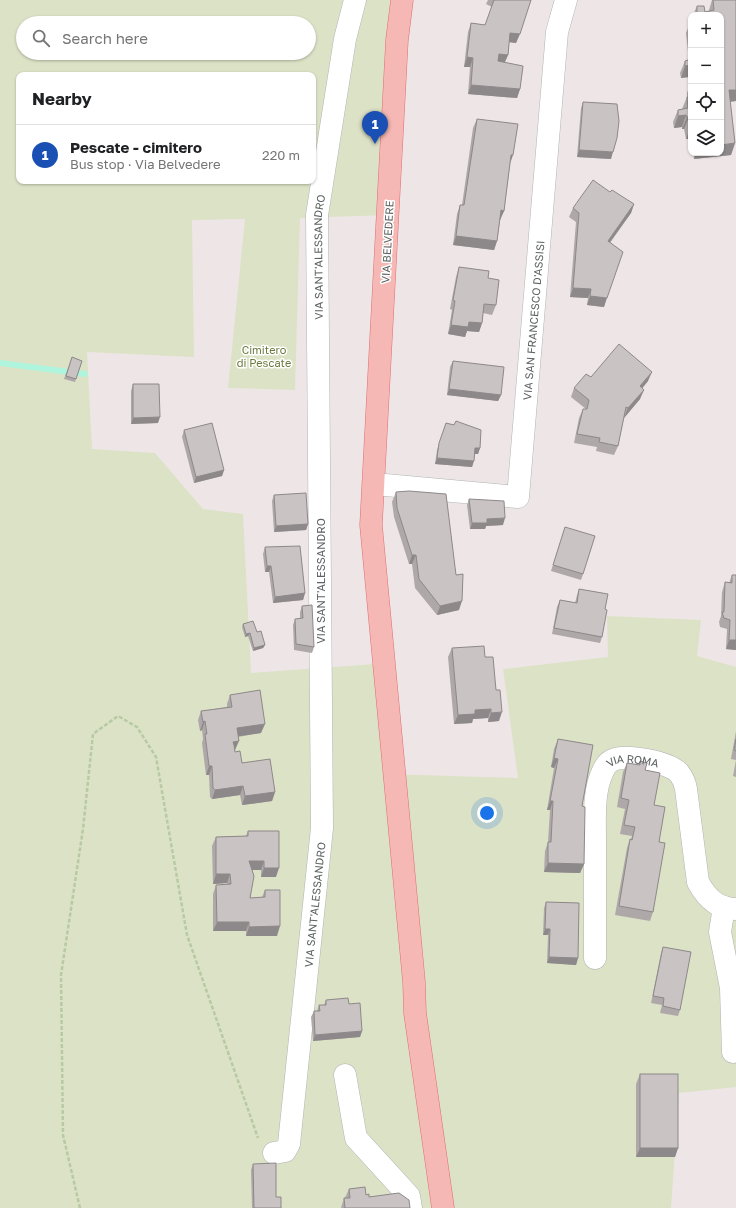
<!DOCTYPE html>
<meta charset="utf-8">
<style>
body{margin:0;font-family:"Golos Text",sans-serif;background:#f2f2f2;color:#202124}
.controls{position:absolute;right:12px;top:12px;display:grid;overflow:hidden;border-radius:8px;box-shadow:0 1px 3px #0004}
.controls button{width:36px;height:36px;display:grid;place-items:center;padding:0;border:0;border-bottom:1px solid #e0e0e0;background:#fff;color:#202124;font:20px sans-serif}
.you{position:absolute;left:487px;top:813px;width:14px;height:14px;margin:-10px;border:3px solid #fff;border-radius:50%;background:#1a73e8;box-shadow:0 0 0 6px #1a73e833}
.badge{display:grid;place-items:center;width:26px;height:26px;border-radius:50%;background:#b45309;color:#fff;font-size:13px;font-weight:700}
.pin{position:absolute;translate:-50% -33px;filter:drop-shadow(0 1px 2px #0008)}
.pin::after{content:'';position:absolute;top:21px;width:14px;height:12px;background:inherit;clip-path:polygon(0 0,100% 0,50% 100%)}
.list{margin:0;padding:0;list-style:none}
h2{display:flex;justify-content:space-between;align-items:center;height:52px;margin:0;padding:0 16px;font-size:17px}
h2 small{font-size:13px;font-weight:400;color:#757577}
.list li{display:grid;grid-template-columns:26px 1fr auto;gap:12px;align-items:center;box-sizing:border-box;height:60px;padding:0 16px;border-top:1px solid #e0e0e0}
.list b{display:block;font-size:15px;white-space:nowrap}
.list p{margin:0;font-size:13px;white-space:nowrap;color:#757577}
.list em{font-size:13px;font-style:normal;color:#757577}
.icon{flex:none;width:22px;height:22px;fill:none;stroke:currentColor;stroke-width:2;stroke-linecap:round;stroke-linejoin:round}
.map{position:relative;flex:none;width:736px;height:1208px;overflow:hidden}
.search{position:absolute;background:#fff;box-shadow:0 1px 3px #0004;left:16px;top:16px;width:300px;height:44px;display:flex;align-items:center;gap:10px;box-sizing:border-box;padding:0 14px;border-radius:22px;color:#757577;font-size:15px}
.panel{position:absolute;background:#fff;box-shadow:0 1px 3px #0004;left:16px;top:72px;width:300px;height:112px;border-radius:8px}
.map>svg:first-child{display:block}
.green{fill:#dce2c6;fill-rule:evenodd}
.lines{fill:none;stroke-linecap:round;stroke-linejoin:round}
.stream{stroke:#aff5dd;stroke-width:6}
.minor-casing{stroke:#afb4b4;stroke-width:23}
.major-casing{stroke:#e16c73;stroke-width:23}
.path{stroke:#b7caa4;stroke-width:2.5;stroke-dasharray:4 2;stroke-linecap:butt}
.minor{stroke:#fff;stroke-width:22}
.major{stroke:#f5b8b4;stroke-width:22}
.wall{fill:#aea8a9}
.shaded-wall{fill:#8d8889}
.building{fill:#cac3c4;stroke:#8d8889}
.labels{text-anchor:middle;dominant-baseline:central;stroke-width:3;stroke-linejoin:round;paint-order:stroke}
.street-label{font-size:11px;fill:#5e6463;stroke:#fff}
.park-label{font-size:11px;fill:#6a7b3e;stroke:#fff}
</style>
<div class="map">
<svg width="736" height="1208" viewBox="0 0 736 1208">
<rect width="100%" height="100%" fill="#eee6e6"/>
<!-- green -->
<path class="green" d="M0,0h407l-17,215 -90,3 -5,172 -67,-2 17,-169 -53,1 2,137 -107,-5 5,97 63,4 48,56 40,5 8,159 124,-9 10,110 133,4 -15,-109 105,-12 -1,-41 94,4 -4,36 39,11v420l-57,6 -8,115h-671zM23,23h286v30h-286zM19,75h294v106h-294z"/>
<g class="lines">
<!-- stream -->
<polyline class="stream" points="0,363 85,374"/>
<defs>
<g id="minor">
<path id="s1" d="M374,484l144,13 39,-465 9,-32"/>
<polyline points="724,907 720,932 731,988 733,1052"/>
<path id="s2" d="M595,958c0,-39 0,-79 0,-118 0,-22 -2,-49 8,-69 2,-5 5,-9 10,-11 13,-6 56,2 66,13 4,5 6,10 7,16l12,93c8,15 19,27 38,27"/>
<polyline points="345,1075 356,1138 409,1196 411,1208"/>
<path id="s3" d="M274,1153l11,-2 4,-7 33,-316 -5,-613 28,-176 10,-39"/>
</g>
<polyline id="major" points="402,0 397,40 371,525 414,982 415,1013 443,1208"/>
</defs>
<!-- minor casing -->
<use href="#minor" class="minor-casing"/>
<!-- major casing -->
<use href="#major" class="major-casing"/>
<!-- path -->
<polyline class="path" points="80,1208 63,1135 61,975 83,829 93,734 118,716 137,727 156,757 187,935 258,1138"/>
<!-- minor -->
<use href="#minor" class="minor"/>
<!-- major -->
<use href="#major" class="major"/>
</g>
<!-- wall -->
<g class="wall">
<polygon points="488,0 531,0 516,43 509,42 508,55 505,62 520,89 517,98 468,94 470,67 464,67 468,32 471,23 485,25 492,7 486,4"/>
<polygon points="712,0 736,0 736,101 730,102 735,143 731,155 694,159 693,153 721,153 721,15 693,15 697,6 705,12 709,11 709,10"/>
<polygon points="691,21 691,79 690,79 689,77 681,78 680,73 685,61 689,60 686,33"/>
<polygon points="691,82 691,139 686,139 684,129 682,129 682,127 674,128 673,122 678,110 682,109 687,97 687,93"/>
<polygon points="583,102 611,159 577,157 581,108"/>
<polygon points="477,119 510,164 504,211 500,220 497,241 494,250 453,245 457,214 460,205 462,205 473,128"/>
<polygon points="610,192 634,204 631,213 610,243 604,307 587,305 588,298 570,297 576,222 569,217 573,208"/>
<polygon points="459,267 488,278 496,305 492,315 483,313 482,323 479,332 467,331 465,337 448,334 452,310 450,309 456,277"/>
<polygon points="72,357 82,361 75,382 64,379"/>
<polygon points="453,361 501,395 498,401 447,395 450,367"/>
<polygon points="591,377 648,381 642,388 640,399 624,418 624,417 618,446 614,455 596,451 597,447 574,443 579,418 583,409 586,409 571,397 574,388"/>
<polygon points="133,384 158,423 131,424 131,391"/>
<polygon points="456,421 480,448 478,454 475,454 472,467 435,464 437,450 446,423 454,425"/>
<polygon points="184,430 224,470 222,476 194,483 182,437"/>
<polygon points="396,492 459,610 437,615 415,588 412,564 409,564 394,517 392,502"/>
<polygon points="274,495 308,524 306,530 274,532 272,501"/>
<polygon points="469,499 503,525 486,526 485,529 470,529 467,505"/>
<polygon points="565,527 583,574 581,580 551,571"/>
<polygon points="265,547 305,593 303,600 273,603 269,572 265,572 263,554"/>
<polygon points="732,575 736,575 736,650 726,649 727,629 720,627 719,622 721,616 722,592 725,582 729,583"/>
<polygon points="579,589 605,609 602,637 600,643 552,634 557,607 560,600 575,603 577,595"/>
<polygon points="302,606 314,647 312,653 294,650 293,625 295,619 300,619 300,612"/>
<polygon points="243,624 257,632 265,645 263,648 253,651 248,636 245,637 242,627"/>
<polygon points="452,648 485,657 496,690 499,721 488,722 488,718 473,719 472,723 454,724 448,657"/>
<polygon points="230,695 261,733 238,737 235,750 234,750 235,752 242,763 275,792 272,801 242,805 240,795 212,799 210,797 209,775 206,775 202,743 203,739 202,730 200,731 198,720 201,711 227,707 227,704"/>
<polygon points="736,731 736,777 733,776 736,760 731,759"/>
<polygon points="558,739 582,806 584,864 580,873 544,872 545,851 548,842 550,810 547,810 554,768 551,767 554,749"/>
<polygon points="640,761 645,770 654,805 659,842 653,912 650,921 615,915 627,848 630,839 631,839 632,836 620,834 625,809 617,807 623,772 627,763 639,765"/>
<polygon points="248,831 276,877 261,877 261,870 252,870 250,898 262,897 265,890 277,936 246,936 246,931 213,931 213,894 216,885 227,884 227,883 213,884 212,846 216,837 246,836"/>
<polygon points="546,902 578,958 576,965 547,963 548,935 543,935 544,908"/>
<polygon points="663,947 680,1010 678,1016 660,1013 662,1005 651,1003 661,953"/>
<polygon points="326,1000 349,1004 362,1031 360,1037 313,1041 311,1017 314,1011 317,1011 319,1005 324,1005"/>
<polygon points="640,1074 678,1148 675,1157 636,1157 636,1084"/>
<polygon points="253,1164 276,1197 281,1208 252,1208 251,1170"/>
<polygon points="349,1189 369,1197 410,1208 341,1208 344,1198 345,1198"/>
</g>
<!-- shaded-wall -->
<g class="shaded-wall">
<polygon points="510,33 520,34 516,43 507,42"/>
<polygon points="499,54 508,55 504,64 496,63"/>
<polygon points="467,57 473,58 470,67 464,67"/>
<polygon points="691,65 691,72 689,77 681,78 685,66"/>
<polygon points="471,85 520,89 517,98 468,94"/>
<polygon points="729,90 736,90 736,101 725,102"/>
<polygon points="686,115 682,127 674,128 678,116"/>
<polygon points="687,117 689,117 684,129 682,129"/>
<polygon points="690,128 691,128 691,139 686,139"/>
<polygon points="735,143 731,155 694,159 696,153 721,153 721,145"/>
<polygon points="579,150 613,152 611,159 577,157"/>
<polygon points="511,155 513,155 510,164"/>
<polygon points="634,204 631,213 604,250 608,241"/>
<polygon points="501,210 504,211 500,220 498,219"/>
<polygon points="456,236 497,241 494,250 453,245"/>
<polygon points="573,288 591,289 588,298 570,297"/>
<polygon points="590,296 607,298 604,307 587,305"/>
<polygon points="469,322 482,323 479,332 467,331 465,337 448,334 451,325"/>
<polygon points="652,372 648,381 636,396 640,386"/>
<polygon points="449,389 501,395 498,401 447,395"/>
<polygon points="644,390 640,399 624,418 628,408"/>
<polygon points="160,417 158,423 131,424 133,418"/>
<polygon points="475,448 480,448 478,454 473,454"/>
<polygon points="437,458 474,461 472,467 435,464"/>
<polygon points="224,470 222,476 194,483 196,477"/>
<polygon points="505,518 503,525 486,526 485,529 470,529 472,523 487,519"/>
<polygon points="308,524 306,530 274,532 276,526"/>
<polygon points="412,555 416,555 412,564 409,564"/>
<polygon points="267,566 271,566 269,572 265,572"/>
<polygon points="305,593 303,600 273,603 275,597"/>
<polygon points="462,601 459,610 437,615 440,606"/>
<polygon points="250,633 248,636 245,637 246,634"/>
<polygon points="729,640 736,640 736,650 726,649"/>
<polygon points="265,645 263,648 253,651 254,648"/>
<polygon points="491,709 488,718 473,719 472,723 454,724 458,715 475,710"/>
<polygon points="502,712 499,721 488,722 491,713"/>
<polygon points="205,721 202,730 200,731 203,722"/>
<polygon points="265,724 261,733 233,737 237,728"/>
<polygon points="239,741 235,750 230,751 233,742"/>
<polygon points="554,758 558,759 554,768 551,767"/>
<polygon points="209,766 212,766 209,775 206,775"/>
<polygon points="243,786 240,795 212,799 215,790"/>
<polygon points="275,792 272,801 242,805 245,796"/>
<polygon points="550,801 553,801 550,810 547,810"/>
<polygon points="249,861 264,861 261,870 246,870"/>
<polygon points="548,863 584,864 580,873 544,872"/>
<polygon points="264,868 279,868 276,877 261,877"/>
<polygon points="216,874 230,874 227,883 213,884"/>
<polygon points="217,922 249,922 246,931 213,931"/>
<polygon points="280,926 277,936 246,936 249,927"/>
<polygon points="545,929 550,929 548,935 543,935"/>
<polygon points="549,957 578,958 576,965 547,963"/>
<polygon points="362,1031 360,1037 313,1041 315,1035"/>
<polygon points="640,1148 678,1148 675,1157 636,1157"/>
</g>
<!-- building -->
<g class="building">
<polygon points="494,0 531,0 520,34 510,33 508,55 499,54 498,61 523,66 520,89 471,85 473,58 467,57 471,23 485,25"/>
<polygon points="713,0 736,0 736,90 729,90 735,143 721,145 721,15 697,15 697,6 704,6 705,12 714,10"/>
<polygon points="691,59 691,65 685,66 685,61"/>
<polygon points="687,97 691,97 691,128 690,128 689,117 687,117 686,115 678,116 678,110 688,108"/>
<polygon points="583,102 617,104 619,121 617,138 613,152 579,150"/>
<polygon points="477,119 518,124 513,155 511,155 504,211 501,210 497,241 456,236 460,205 464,205"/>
<polygon points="593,180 610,192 612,190 634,204 608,241 623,252 607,298 590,296 591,289 573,288 579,213 573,208"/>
<polygon points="459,267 489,271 488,278 499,280 496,305 484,304 482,323 469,322 468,327 451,325 455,301 453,300"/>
<polygon points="619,344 652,372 640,386 644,390 628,408 626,407 618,446 599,442 600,438 577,434 583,409 587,409 589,400 574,388 586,374 591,377"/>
<polygon points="72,357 82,361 76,379 66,376"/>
<polygon points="453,361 504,367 501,395 449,389"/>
<polygon points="133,384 159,384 160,417 133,418"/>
<polygon points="456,421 481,430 480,448 475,448 474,461 437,458 439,443 446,423 454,425"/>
<polygon points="212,423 224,470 196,477 184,430"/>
<polygon points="409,491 446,494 456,575 463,574 462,601 440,606 419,579 416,555 412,555 397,508 396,492"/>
<polygon points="306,493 308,524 276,526 274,495"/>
<polygon points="469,499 504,501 505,518 487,519 487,523 472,523"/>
<polygon points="565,527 595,536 583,574 553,565"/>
<polygon points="300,546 305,593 275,597 271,566 267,566 265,547"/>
<polygon points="732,575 736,575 736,640 729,640 730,620 724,618 722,612 724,612 725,582 732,583"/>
<polygon points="579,589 608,594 605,609 607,610 602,637 554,628 560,600 577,603"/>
<polygon points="312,605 314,647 296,644 295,619 303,618 302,606"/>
<polygon points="253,621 257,632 261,631 265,645 254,648 250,633 246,634 243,624"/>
<polygon points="484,646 485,657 493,657 496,690 500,690 502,712 491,713 491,709 475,710 475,714 458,715 452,648"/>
<polygon points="260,690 265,724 237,728 239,741 233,742 234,745 235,752 240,751 242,763 270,759 275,792 245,796 243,786 215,790 213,788 212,766 209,766 205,734 207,734 205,721 203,722 201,711 232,707 230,695"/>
<polygon points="558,739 593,745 582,806 585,807 584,864 548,863 548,842 551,842 553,801 550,801 558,759 554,758"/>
<polygon points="736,739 736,751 734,750"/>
<polygon points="640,761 647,763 645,770 660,773 654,805 665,807 659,842 665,843 653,912 619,906 630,839 632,840 635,827 624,825 629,800 621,798 627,763 640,765"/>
<polygon points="248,831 279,831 279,868 264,868 264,861 249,861 254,876 250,898 265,897 265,890 280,890 280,926 249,927 249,922 217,922 216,885 231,884 230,874 216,874 216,837 248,836"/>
<polygon points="546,902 579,903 578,958 549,957 550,929 545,929"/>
<polygon points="663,947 691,952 680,1010 663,1006 664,998 653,996"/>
<polygon points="348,998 349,1004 360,1003 362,1031 315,1035 314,1011 320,1011 319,1005 326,1005 326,1000"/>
<rect x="640" y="1074" width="38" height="74"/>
<polygon points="276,1163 276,1197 281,1197 281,1208 254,1208 253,1164"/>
<polygon points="365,1187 366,1195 369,1194 369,1197 399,1193 409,1200 410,1208 345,1208 344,1198 350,1198 349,1189"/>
</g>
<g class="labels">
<!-- street labels -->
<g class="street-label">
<text transform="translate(387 242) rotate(-87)">VIA BELVEDERE</text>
<text stroke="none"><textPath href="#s3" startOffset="908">VIA SANT'ALESSANDRO</textPath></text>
<text stroke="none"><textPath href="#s1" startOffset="322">VIA SAN FRANCESCO D'ASSISI</textPath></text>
<text transform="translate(320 581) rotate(-90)">VIA SANT'ALESSANDRO</text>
<text stroke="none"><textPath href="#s2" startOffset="223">VIA ROMA</textPath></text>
<text stroke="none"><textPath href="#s3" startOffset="260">VIA SANT'ALESSANDRO</textPath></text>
</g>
<!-- park labels -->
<g class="park-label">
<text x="264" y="349">Cimitero<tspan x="264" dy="13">di Pescate</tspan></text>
</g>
</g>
</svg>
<div class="controls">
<button>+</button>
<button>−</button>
<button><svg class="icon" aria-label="locate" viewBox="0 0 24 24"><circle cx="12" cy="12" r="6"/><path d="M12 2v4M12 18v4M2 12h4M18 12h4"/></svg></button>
<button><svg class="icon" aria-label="layers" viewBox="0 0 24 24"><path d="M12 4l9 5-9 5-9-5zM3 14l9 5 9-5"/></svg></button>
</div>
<div class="you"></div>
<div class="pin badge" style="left:375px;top:144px;background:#1a4fb4">1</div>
<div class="search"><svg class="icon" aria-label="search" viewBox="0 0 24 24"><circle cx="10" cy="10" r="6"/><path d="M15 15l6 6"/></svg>Search here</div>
<section class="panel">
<h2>Nearby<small></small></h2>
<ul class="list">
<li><span class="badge" style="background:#1a4fb4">1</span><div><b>Pescate - cimitero</b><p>Bus stop · Via Belvedere</p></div><em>220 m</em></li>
</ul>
</section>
</div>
